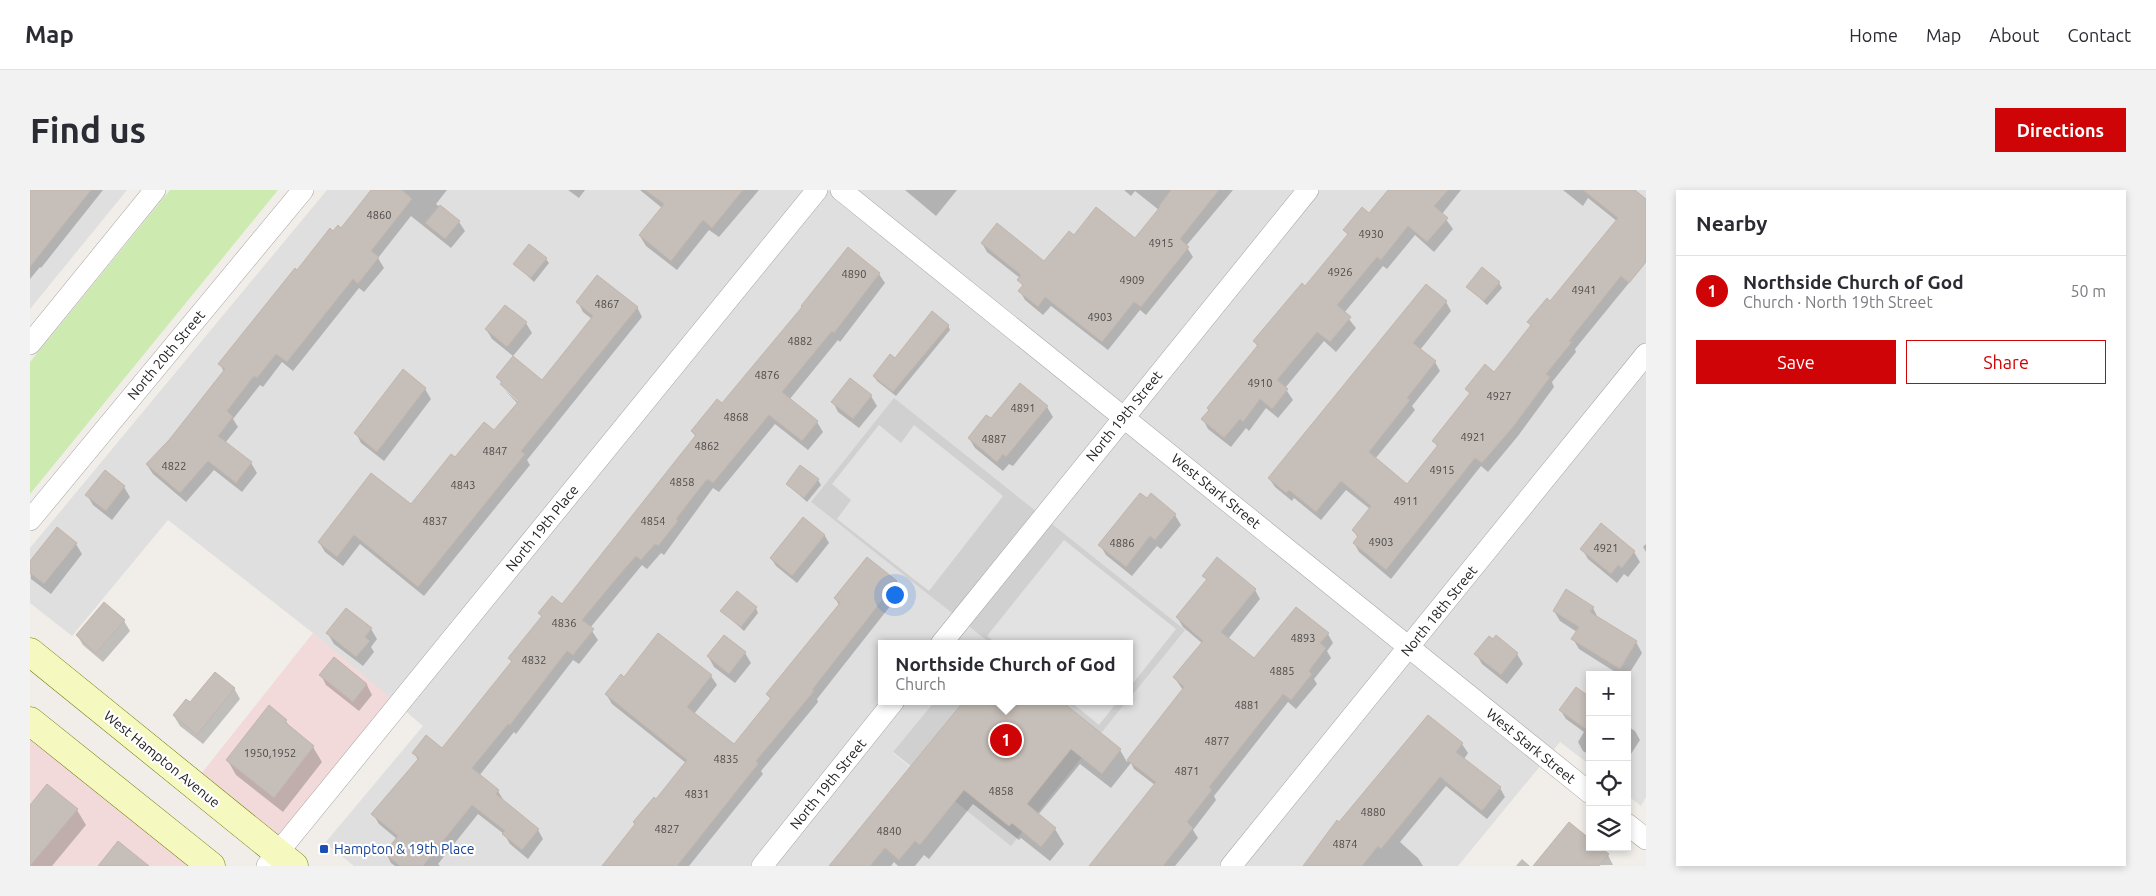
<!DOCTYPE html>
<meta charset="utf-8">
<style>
body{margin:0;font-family:Ubuntu,sans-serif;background:#f2f2f3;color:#2b2b33}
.controls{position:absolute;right:15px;bottom:15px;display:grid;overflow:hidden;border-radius:0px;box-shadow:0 2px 8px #0003}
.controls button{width:45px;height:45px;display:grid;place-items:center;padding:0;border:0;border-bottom:1px solid #e1e1e2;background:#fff;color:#2b2b33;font:25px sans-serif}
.you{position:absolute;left:864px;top:404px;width:18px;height:18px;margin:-12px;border:4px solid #fff;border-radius:50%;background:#1a73e8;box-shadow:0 0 0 8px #1a73e833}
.badge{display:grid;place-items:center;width:32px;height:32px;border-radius:50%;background:#cf0407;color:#fff;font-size:16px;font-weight:700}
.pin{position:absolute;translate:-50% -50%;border:2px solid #fff;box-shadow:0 1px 5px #0006}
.popup{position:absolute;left:848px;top:450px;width:255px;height:65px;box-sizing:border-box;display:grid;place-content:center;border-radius:0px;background:#fff;filter:drop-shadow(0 1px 4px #0005);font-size:16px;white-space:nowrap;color:#7c7c81}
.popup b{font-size:19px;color:#2b2b33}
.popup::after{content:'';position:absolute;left:50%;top:100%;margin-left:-10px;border:10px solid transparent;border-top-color:#fff}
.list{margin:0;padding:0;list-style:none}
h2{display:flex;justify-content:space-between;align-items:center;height:65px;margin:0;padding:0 20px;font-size:21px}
h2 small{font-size:16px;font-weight:400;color:#7c7c81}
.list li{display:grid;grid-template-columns:32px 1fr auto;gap:15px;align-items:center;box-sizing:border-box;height:70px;padding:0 20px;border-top:1px solid #e1e1e2}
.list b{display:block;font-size:19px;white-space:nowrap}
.list p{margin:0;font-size:16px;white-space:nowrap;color:#7c7c81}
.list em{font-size:16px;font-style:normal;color:#7c7c81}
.actions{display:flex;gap:10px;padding:15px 20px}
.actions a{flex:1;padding:11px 0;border:1px solid #cf0407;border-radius:0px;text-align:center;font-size:18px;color:#cf0407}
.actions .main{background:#cf0407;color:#fff}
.icon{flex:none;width:28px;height:28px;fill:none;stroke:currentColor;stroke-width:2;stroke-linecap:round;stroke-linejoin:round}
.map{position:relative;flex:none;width:1616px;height:676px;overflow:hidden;border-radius:0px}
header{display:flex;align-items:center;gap:30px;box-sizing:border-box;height:70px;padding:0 25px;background:#fff;border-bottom:1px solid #e1e1e2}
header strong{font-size:24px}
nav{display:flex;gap:28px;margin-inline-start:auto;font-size:18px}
.intro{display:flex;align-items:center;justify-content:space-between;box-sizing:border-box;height:120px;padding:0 30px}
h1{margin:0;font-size:35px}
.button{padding:12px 22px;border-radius:0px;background:#cf0407;color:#fff;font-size:18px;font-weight:700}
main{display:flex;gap:30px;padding:0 30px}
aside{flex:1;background:#fff;border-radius:0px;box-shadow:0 2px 8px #0003}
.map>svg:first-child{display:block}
.residential{fill:#e0dfdf;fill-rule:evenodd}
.commercial{fill:#f1dad9}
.religious{fill:#d0d0d0}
.grass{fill:#cdeab1}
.parking{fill:#e2e2e2}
.shadow{fill:#0003}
.building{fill:#c6beb8;stroke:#c3b5ab}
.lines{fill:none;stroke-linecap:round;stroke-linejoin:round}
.street-casing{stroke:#a6a6a6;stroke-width:22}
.secondary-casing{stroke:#6f7a07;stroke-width:29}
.street{stroke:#fff;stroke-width:21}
.secondary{stroke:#f6f9bf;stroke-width:28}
.transit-dot{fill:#1a4fb4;stroke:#fff;stroke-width:2}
.labels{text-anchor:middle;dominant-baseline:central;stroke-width:4.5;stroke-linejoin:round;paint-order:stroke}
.number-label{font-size:11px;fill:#4b4948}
.street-label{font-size:14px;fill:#222;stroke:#fff}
.transit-label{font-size:14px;fill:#164399;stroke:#fff;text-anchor:start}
</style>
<header>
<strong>Map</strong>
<nav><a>Home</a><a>Map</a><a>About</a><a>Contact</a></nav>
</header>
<div class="intro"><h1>Find us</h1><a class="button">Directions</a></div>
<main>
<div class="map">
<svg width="1616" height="676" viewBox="0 0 1616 676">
<rect width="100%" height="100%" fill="#f1eee9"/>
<!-- residential -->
<g class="residential">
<polygon points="0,0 97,0 0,119"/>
<path d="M297,0h1319v607l-5,9 -14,-11v-120h-37v90l-30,-23 -102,124h-1104l-29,-23 98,-117 -110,-93 -145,-113 -96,116 -42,-33v-55zM781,312l373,128 -54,68v3h-3l-116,144 -118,-92 42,-52h-53v-57h101l3,-4z"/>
</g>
<!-- commercial -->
<g class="commercial">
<polygon points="283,443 368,514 248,663 163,594"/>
<polygon points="0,531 181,676 0,676"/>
</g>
<!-- religious -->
<g class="religious">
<polygon points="864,208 1155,440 1100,508 1100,454 953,454 956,450 781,312"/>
<polygon points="905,511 1097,511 981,656 863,562"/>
</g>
<!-- grass -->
<polygon class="grass" points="140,0 248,0 0,304 0,172"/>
<!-- parking -->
<g class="parking">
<polygon points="849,235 871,253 884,235 973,306 899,401 807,329 821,310 802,294"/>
<polygon points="1034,350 1146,439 1100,497 1100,454 967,454 957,446"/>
<polygon points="1040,511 1088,511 1069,535"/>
</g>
<!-- shadow -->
<g class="shadow">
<polygon points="0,0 73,0 11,78 10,77 0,89"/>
<polygon points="343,0 417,0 406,14 429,32 435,41 421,58 381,26 348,68 354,78 334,102 329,98 263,181 252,172 233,197 230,195 203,229 208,237 195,253 221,273 227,283 212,302 184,280 156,312 123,284 117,275 140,251 194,182 190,174 268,81 303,43 311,40"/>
<polygon points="538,0 555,0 549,8"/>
<polygon points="610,0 729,0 689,47 679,40 647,80 616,56 610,46 632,18"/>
<polygon points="875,0 927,0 906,26"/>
<polygon points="1094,0 1203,0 1156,56 1163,67 1116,125 1110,120 1078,160 1021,116 1013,125 995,110 990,101 993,97 990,88 957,62 952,53 1015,73 1045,47 1105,49 1129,20 1105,1 1101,6"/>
<polygon points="1359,0 1431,0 1412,24 1423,39 1404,62 1385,45 1357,79 1353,76 1314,123 1326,138 1306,162 1294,151 1255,198 1263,210 1248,228 1236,218 1219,241 1216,238 1201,257 1178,239 1173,229 1228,157 1224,151 1275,97 1318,46 1315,40 1339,24"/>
<polygon points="1533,0 1604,0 1616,10 1616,72 1545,159 1546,162 1522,192 1524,197 1488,246 1458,282 1451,276 1361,389 1329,362 1324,353 1328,348 1323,340 1340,319 1316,300 1291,330 1264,308 1262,311 1245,297 1239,288 1416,112 1421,121 1390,160 1405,172 1410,181 1382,216 1385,220 1345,269 1378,295 1408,258 1404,251 1440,205 1437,199 1464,183 1501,137 1499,132 1521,113 1588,32 1558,8 1553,16"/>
<polygon points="516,69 519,73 504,92 485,74"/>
<polygon points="849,84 855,93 810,152 808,150 759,210 787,232 793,242 778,260 745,234 689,302 683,298 634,365 631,363 617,379 612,375 560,438 568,450 549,474 543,470 486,544 484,542 449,586 468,601 474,611 508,640 513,649 498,669 480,654 474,644 448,624 408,674 410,676 365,676 361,673 356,663 367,649 349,634 343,624 388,570 384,563 413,560 482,473 480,469 512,427 510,423 532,416 666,247 662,241"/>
<polygon points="1469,93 1472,98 1457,115 1438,97"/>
<polygon points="548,112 607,117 612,127 497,270 500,275 394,406 330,354 313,376 295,362 289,352 381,316 464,242 488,214 475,200 493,216 495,214 472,194 474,198 468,187 512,191 562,129 553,122"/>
<polygon points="496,133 502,143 483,166 462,149 456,139"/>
<polygon points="918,135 920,140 866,206 847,191 844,186 865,170"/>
<polygon points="373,181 395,199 401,209 354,271 331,253 326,243"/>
<polygon points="990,195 1017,217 1023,227 983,276 979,274 973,281 945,258 939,248 961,230"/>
<polygon points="841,206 847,216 829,238 808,222 803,212"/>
<polygon points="788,290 791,295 777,312 757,294"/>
<polygon points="94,297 100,307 82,330 63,315 57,305"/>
<polygon points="1121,305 1145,325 1151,335 1131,359 1127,356 1102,386 1076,365 1070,355"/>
<polygon points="774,329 795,346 799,353 767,393 746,376 741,368"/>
<polygon points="1571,335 1604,362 1610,372 1598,387 1594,384 1587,393 1558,369 1552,359"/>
<polygon points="27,339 46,354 52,364 21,404 1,389 0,373"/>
<polygon points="1616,354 1616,362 1613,357"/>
<polygon points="837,368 866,392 872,401 787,509 788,512 731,581 733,584 659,676 580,676 626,611 656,573 582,514 576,504 595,488 629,445 681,486 687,495 664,524 704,556 741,510 737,504 809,415 805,408"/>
<polygon points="1174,386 1225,400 1230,409 1198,449 1224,470 1298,444 1303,453 1297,461 1301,468 1284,489 1287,494 1266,519 1258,512 1184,606 1186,610 1163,640 1168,648 1145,676 1064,676 1125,595 1104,579 1101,573 1081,598 1050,574 1008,625 1025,639 1034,654 1020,671 991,648 989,650 943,614 899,669 894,665 885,676 868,676 864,672 861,676 799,676 936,511 1090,560 1097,572 1153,500 1144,487 1173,454 1153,437 1147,427 1177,391"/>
<polygon points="74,414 94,431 100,441 73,472 53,455 47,445"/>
<polygon points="726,418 728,423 714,441 692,421"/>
<polygon points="1563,418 1568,428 1606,452 1612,463 1597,487 1597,485 1590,485 1549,459 1543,449 1547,442 1530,431 1524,421"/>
<polygon points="316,420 341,439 347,449 341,457 344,462 333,476 304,454 298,444"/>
<polygon points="715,463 721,473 705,493 684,477 678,466"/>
<polygon points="1446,464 1487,464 1493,474 1477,494 1452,474"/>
<polygon points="304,469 337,495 342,505 329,521 296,495 291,485"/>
<polygon points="204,498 210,509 173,554 150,536 144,526 160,514"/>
<polygon points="1560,509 1560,565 1553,561 1548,552 1554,542 1536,529 1531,521"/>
<polygon points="1399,527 1432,554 1438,563 1434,569 1470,598 1475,607 1457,629 1416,596 1370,652 1388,668 1393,676 1276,676"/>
<polygon points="256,531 260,538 283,557 292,572 253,622 206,585 198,571"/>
<polygon points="1597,536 1605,541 1610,550 1597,570"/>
<polygon points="0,617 47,620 56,635 22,676 0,676"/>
<polygon points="1560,657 1578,665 1583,675 1505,676"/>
<polygon points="1492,669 1500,676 1486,676"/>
</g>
<!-- building -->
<g class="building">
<polygon points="0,0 61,0 0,77"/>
<polygon points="341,0 372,0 382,9 341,61 349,67 328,94 323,89 257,172 246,164 227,188 224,186 197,221 203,227 188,246 222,272 206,293 178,271 150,303 116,274 139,250 195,179 188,174 265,78 267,80 300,38 303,41 308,35 311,38"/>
<polygon points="615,0 713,0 682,38 673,30 641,71 609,45 634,14"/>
<polygon points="1141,0 1189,0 1150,49 1159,57 1111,117 1104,112 1072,152 1015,107 1008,117 988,101 993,95 987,90 991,85 951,53 967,33 1014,71 1039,41 1044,45 1066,17 1105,48 1130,17 1129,16"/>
<polygon points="1358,0 1418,0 1404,16 1418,28 1397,52 1378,36 1351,70 1347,67 1307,115 1321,127 1300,152 1287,142 1247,190 1258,199 1242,219 1230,209 1213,232 1210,229 1194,248 1171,229 1179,220 1177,218 1228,155 1223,151 1272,93 1275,96 1318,44 1313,40 1332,17 1339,23"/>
<polygon points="1553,0 1605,0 1616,9 1616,72 1599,93 1591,86 1539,151 1542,152 1516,184 1520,187 1483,237 1452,273 1445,268 1356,380 1323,353 1328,346 1322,340 1341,316 1311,291 1286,322 1259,300 1256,303 1238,288 1396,94 1417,111 1383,153 1406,171 1377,208 1380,210 1339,262 1377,294 1408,255 1402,251 1440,203 1435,199 1455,174 1464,182 1501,135 1497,132 1517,108 1520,111 1588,28"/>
<polygon points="410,15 430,31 415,49 395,33"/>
<polygon points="499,54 517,68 501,88 483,74"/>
<polygon points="818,57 850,83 804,143 802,141 752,202 788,231 772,251 739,225 683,293 677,289 646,329 648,331 628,356 625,354 611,370 606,366 591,383 552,430 564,439 543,465 537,461 480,535 478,534 442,578 469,600 466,604 509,639 492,660 472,644 475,641 442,615 393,676 370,676 354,663 368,646 341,624 389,568 382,563 396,545 412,558 482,471 478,468 512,426 508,423 522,406 532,414 666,245 661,241 687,209 692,213 772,117 771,116"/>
<polygon points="1452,77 1470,92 1454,111 1436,97"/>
<polygon points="567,85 608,117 491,261 495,264 388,397 324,345 307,367 288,352 341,283 381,314 421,264 425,267 454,232 464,240 489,211 470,194 472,192 466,187 483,166 512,190 563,126 546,112"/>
<polygon points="475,115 497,132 477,157 455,139"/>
<polygon points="902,121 919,135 863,202 843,186 860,164 865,168"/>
<polygon points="373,179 396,198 347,262 324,243"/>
<polygon points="820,188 842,205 823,229 801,212"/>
<polygon points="990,193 1018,216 976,267 973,264 967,272 938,248 956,225 961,228"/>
<polygon points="770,275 789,289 774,308 756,294"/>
<polygon points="75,280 95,296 76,321 55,305"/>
<polygon points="1110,303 1117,308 1121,303 1146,324 1125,350 1120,346 1096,377 1068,355"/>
<polygon points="773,327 795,345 762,386 740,368"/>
<polygon points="1571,333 1605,361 1592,378 1588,375 1581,384 1550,359"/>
<polygon points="27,337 47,353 14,394 0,383 0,371"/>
<polygon points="837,367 867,391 782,500 784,501 726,571 728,574 647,676 572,676 605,634 603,632 624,607 626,609 657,570 575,504 591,484 594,487 628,443 682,485 657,517 704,554 741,508 736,504 810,413 804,408"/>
<polygon points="1187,367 1226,399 1191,442 1224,468 1266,417 1299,443 1290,453 1296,458 1279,481 1282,484 1261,510 1253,504 1179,597 1182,600 1157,632 1163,638 1133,676 1059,676 1126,592 1097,570 1154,497 1143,487 1173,451 1146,427 1177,389 1172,386"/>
<polygon points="1536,399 1564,417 1560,422 1607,451 1590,479 1541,449 1549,437 1523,421"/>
<polygon points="707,401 727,417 711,437 690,421"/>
<polygon points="74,412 95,430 66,463 46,445"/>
<polygon points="316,418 342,438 335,447 340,451 326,467 296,443"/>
<polygon points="694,445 716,462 699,484 677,466"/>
<polygon points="1466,445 1488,463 1471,485 1444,464 1459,446 1463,449"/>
<polygon points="304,467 337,494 323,512 289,485"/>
<polygon points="185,482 205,498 167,545 143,525 156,509 160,512"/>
<polygon points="1546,497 1560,507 1560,542 1529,520"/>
<polygon points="934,511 1031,511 1091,559 1072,584 1041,559 997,614 1026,638 1011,657 982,633 979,636 934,600 890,655 885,651 869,670 855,658 840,676 799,676"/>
<polygon points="239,515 257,530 255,532 284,556 244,608 196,570"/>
<polygon points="1398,525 1433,553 1426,562 1471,597 1452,621 1410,587 1351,659 1348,656 1332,676 1273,676 1307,630 1309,632"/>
<polygon points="17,594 48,619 0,676 0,615"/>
<polygon points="1539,632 1560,649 1560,657 1570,657 1579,664 1569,676 1503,676"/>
<polygon points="88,651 119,676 68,676"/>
</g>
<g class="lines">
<defs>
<g id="street">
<polyline points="811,0 1560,603"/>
<polyline points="0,154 125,0"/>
<polyline points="0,330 273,0"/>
<polyline points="911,454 1278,0"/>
<polyline points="1597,634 1616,649"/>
<polyline points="237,676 787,0"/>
<polyline points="732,676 864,511"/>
<polyline points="1201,676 1616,164"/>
</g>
<g id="secondary">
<polyline points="0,462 264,676"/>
<polyline points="0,531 181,676"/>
</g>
</defs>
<!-- street casing -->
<use href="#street" class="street-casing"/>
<!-- secondary casing -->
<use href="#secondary" class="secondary-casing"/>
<!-- street -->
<use href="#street" class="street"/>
<!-- secondary -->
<use href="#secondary" class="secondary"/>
</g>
<!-- markers -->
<rect class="transit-dot" x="289" y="654" width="10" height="10" rx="2.5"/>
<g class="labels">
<!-- number labels -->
<g class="number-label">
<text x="349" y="25">4860</text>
<text x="1341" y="44">4930</text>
<text x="1131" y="53">4915</text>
<text x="1310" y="82">4926</text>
<text x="824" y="84">4890</text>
<text x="1102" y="90">4909</text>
<text x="1554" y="100">4941</text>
<text x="577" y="114">4867</text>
<text x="1070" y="127">4903</text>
<text x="770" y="151">4882</text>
<text x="737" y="185">4876</text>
<text x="1230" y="193">4910</text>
<text x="1469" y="206">4927</text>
<text x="993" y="218">4891</text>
<text x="706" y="227">4868</text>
<text x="1443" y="247">4921</text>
<text x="964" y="249">4887</text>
<text x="677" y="256">4862</text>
<text x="465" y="261">4847</text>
<text x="144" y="276">4822</text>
<text x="1412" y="280">4915</text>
<text x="652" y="292">4858</text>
<text x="433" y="295">4843</text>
<text x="1376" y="311">4911</text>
<text x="405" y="331">4837</text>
<text x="623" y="331">4854</text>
<text x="1351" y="352">4903</text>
<text x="1092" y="353">4886</text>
<text x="1576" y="358">4921</text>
<text x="534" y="433">4836</text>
<text x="1273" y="448">4893</text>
<text x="504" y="470">4832</text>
<text x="1252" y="481">4885</text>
<text x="1217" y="515">4881</text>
<text x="1187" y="551">4877</text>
<text x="240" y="563">1950,1952</text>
<text x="696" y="569">4835</text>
<text x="1157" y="581">4871</text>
<text x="971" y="601">4858</text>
<text x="667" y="604">4831</text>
<text x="1343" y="622">4880</text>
<text x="637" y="639">4827</text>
<text x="859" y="641">4840</text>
<text x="1315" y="654">4874</text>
</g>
<!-- street labels -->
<g class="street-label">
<text transform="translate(136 165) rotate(-50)">North 20th Street</text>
<text transform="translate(1094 226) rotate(-51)">North 19th Street</text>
<text transform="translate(1186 301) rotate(39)">West Stark Street</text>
<text transform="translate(512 338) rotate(-51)">North 19th Place</text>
<text transform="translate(1409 421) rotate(-51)">North 18th Street</text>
<text transform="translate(1501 556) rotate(39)">West Stark Street</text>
<text transform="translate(132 569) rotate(39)">West Hampton Avenue</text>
<text transform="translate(798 594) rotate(-51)">North 19th Street</text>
</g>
<!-- transit labels -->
<g class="transit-label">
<text x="304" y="659">Hampton &amp; 19th Place</text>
</g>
</g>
</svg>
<div class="controls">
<button>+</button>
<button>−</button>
<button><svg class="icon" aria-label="locate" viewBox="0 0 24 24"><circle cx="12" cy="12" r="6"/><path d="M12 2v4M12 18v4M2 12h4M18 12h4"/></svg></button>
<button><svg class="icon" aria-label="layers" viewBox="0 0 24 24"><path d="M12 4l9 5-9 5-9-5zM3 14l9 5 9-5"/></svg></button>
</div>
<div class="you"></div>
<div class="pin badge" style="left:976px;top:550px">1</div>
<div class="popup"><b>Northside Church of God</b>Church</div>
</div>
<aside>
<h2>Nearby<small></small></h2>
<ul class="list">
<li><span class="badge">1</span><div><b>Northside Church of God</b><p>Church · North 19th Street</p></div><em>50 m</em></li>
</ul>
<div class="actions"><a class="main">Save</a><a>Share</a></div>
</aside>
</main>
